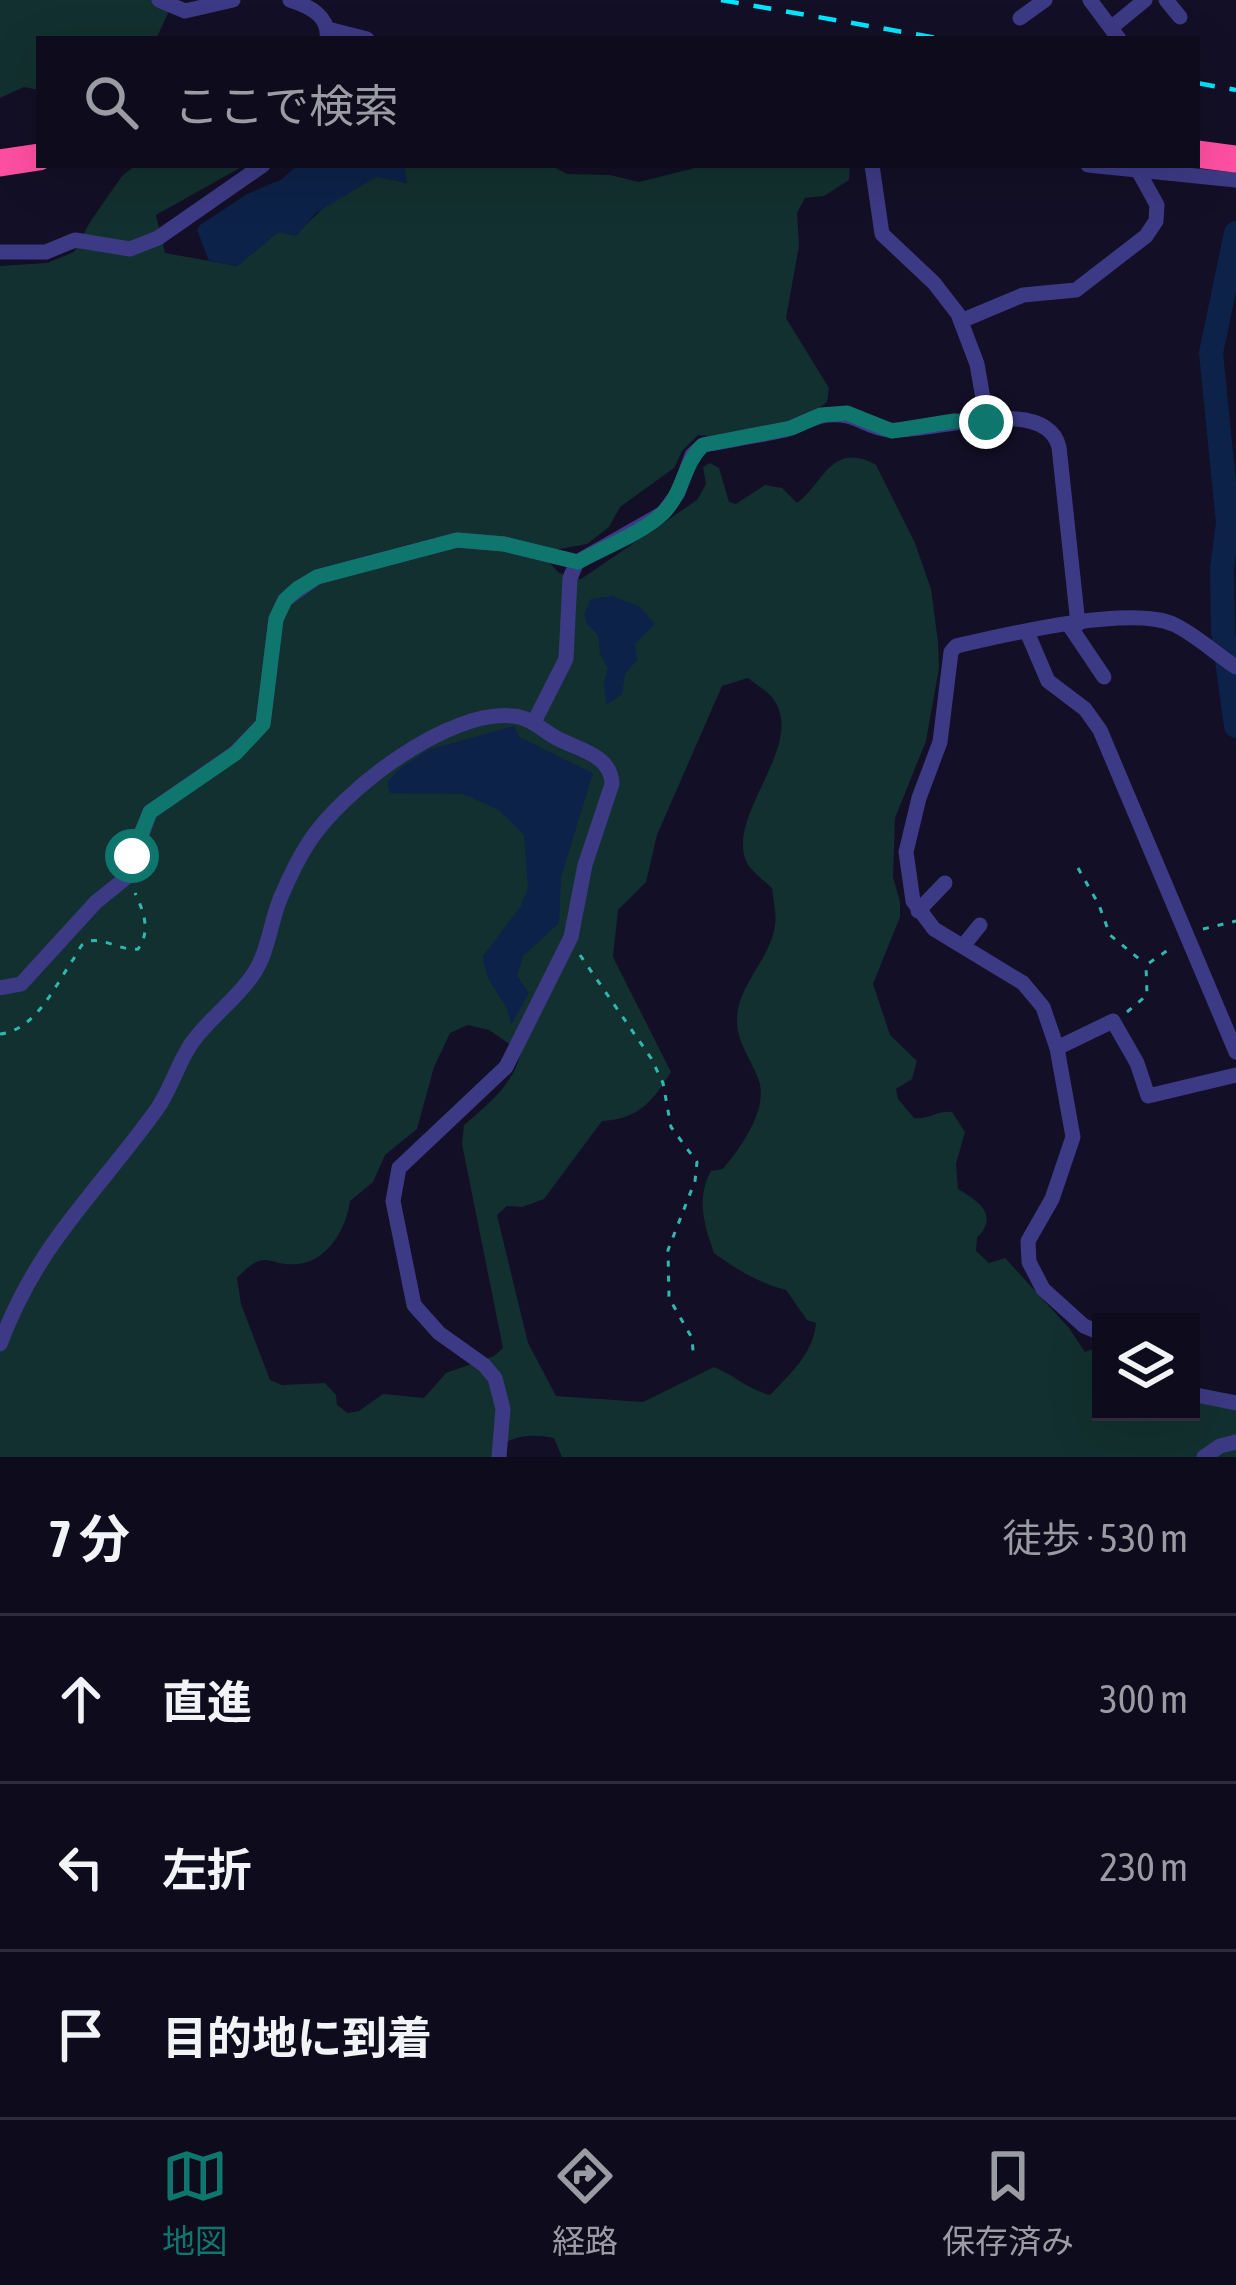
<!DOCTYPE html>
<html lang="ja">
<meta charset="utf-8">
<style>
body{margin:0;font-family:"Asap Condensed","Noto Sans JP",sans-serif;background:#171425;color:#f1f3f6}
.controls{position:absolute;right:36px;bottom:36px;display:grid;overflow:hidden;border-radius:0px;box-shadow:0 12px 48px #0002}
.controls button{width:108px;height:108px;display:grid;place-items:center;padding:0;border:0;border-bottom:3px solid #2e2b3b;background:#0e0b1c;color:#f1f3f6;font:60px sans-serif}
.stop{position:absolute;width:36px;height:36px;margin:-27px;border:9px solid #0f766e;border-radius:50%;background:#fff}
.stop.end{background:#0f766e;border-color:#fff;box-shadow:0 3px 12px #0008}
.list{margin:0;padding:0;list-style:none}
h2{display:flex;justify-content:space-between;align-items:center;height:156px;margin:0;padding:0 48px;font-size:51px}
h2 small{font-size:39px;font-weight:400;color:#9b9ba3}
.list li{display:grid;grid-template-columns:78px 1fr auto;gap:36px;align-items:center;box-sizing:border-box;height:168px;padding:0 48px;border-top:3px solid #2e2b3b}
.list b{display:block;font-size:45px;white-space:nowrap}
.list em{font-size:39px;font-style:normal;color:#9b9ba3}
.icon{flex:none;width:66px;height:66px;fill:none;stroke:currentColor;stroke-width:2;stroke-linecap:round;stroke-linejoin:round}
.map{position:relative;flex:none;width:1236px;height:1457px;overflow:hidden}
.search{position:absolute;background:#0e0b1c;box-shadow:0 12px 48px #0002;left:36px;right:36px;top:36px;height:132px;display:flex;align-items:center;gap:30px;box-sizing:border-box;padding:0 42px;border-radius:0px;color:#9b9ba3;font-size:45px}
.sheet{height:660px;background:#0e0b1c}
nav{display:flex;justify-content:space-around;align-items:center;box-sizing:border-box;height:168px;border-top:3px solid #2e2b3b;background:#0e0b1c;font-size:33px;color:#9b9ba3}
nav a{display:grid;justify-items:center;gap:6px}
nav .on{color:#0f766e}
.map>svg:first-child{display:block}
.green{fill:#12302f;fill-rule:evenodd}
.water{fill:#0c2248}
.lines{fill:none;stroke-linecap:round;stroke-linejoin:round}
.river{stroke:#0c2248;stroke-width:24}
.path{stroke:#2fb8b0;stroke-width:3;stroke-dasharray:6 9;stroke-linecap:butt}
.minor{stroke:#3d3a85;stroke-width:15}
.motorway{stroke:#ff4fa3;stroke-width:27}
.rail{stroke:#00e5ff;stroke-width:4.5;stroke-dasharray:18 15;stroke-linecap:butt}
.route{stroke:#0f766e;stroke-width:15}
</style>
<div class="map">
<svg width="1236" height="1457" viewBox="0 0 1236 1457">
<rect width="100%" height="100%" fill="#130f26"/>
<!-- green -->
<g class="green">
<polygon points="0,0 174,0 156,39 39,39 39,90 24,87 0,98"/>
<path d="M136,165h109l-89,50 9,38 72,13 41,-34 18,3c17,-18 54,-55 80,-58 9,-1 22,4 30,6l-2,-18h146l17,9 43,1 29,7 68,-17h143l-1,15 -25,16 -19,2 -8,15 2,33 -13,72 43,70 -2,14c-25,22 -96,38 -129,33l-16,16 -8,17 -54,39 -11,20 -22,17 -38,7 -3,8 13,14 22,6 116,-79 9,-16 -3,-17 7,-4 9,5 10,34 7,2 29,-19 17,3 15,15c26,-18 34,-63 79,-38l39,78 16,46 7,53 1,26 -13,73 -31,77 -2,59 7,25v15l-27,67 17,51 27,26 -5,18 -16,10 2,10 16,19c15,2 23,-8 38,-6l13,20 -9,32 2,25c22,13 41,26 19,49l-1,13 13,12 16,-5 64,70 16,24 16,-6v66h90v-12l45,10v47h-674l-8,-19c-25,-5 -40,-2 -61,11l-1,8h-492v-1191l47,-3 27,-11 16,-30 32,-46zM748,678c7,6 17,12 23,18 39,47 -45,116 -25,165 4,10 19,20 26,27 1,12 5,26 3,37 -4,31 -31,54 -37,84 -5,29 10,44 20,69 12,30 -17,69 -35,91l-12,2c-15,27 -7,54 3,82 21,16 47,31 72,37l21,30 9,3c-3,31 -25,50 -46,72 -22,-6 -35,-19 -56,-28l-71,35 -87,-6 -28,-53 -31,-128 10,-9 15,1 22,-8 58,-78c37,-2 51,-20 69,-49l-58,-115 5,-47 28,-28 11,-47 65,-149zM468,1025l21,5 32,22c-7,32 -33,52 -57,73l-2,19 41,204 -9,8 -48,17 -22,25 -41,-4 -24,17 -11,2 -11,-8 -1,-10 -11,-12 -43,2 -12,-5 -29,-76 -4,-26c30,-32 30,-11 61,-14 31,-3 49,-38 52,-63l23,-19 12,-27 32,-26 17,-62 16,-34z"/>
</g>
<!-- water -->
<g class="water">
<polygon points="297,165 404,165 407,183 376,177 316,213 296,236 278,232 237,266 209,261 197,230 200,225 247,194 282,179"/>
<polygon points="613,596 640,607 655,624 635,644 637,660 625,674 622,694 606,705 604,682 608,668 600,654 598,635 587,624 584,614 591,599"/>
<path d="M514,726l5,11 74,36 -32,104 -2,46 -36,33 -6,20 12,17 -18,32c-3,-28 -26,-37 -28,-69l38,-50 7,-18 -4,-53 -25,-25 -36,-16 -73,-1 -3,-11 14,-14 27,-18z"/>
</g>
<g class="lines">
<!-- river -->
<polyline class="river" points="1236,233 1211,353 1228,523 1222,568 1223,631 1236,726"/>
<!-- path -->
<g class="path">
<polyline points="1078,868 1099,905 1110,935 1143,962"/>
<polyline points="1203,929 1236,921"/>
<polyline points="580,955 651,1058 663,1083 671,1127 697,1162 695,1181 668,1250 669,1298 692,1338 693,1351"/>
<polyline points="1127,1012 1147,995 1146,965 1174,946"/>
<path d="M0,1034c35,-4 54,-46 72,-73 2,-2 8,-14 10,-16 15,-13 38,7 56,4 13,-18 6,-37 -3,-56"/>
</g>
<!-- minor -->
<g class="minor">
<polyline points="159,0 185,11 233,0"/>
<path d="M290,0c19,6 40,16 37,39"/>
<polyline points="1090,0 1119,39"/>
<polyline points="1166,0 1180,17"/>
<polyline points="1020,18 1045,0"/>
<polyline points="1112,27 1145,0"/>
<polyline points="328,29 367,39"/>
<polyline points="872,165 882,234 934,283 958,314 977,364 987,421"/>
<polyline points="1088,165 1236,180"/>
<polyline points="0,252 46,252 75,240 130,249 158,238 263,165"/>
<polyline points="961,321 1023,295 1076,290 1146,236 1156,221 1157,205 1135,165"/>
<polyline points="1069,625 1104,677"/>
<polyline points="1027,632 1048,681 1085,709 1100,730 1236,1052"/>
<path d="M534,722l32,-63 4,-81 7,-16 86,-49 15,-20 14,-38 11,-10c27,-5 55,-9 82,-15 15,-4 26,-14 43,-15 28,-3 37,13 61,15 40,4 156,-38 170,17l19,177"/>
<polyline points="918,911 945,883"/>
<polyline points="963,946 980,925"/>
<polyline points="0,988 21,984 96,902 127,877 150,812 235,753 263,724 276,619 285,600 317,577 457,540 504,544 577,562"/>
<polyline points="1057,1048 1113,1021 1137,1063 1148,1096 1236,1075"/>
<path d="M1101,1333l-17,-7 -41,-37 -14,-27 -1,-21 24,-42 21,-62 -16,-89 -14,-41 -20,-24 -89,-54 -21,-28 -7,-49 13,-54 21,-56 11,-90 5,-6c48,-11 172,-41 217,-22 22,10 43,30 63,43"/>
<path d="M0,1344c39,-103 96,-150 157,-235 14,-20 20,-44 34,-65 17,-25 44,-43 61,-68 16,-22 18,-52 28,-77 8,-19 18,-40 29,-57 34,-52 139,-133 204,-126 16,1 27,12 40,20 23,14 58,17 59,48l-27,81 -14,72 -65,130 -107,101 -6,33 21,104 25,28 45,32 11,13 8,31 -4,48"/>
<polyline points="1191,1394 1236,1403"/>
<polyline points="1204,1457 1220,1446 1236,1442"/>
</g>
<!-- motorway -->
<g class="motorway">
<polyline points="1197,154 1236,159"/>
<polyline points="0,163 39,157"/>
</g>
<!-- rail -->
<g class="rail">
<polyline points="721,0 943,39"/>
<polyline points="1197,83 1236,90"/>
</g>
</g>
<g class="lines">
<!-- route -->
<path class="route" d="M132,856l18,-44 86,-59 27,-29 13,-105 9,-19 12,-11 20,-12 140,-37 47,4 74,18c26,-15 63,-28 85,-49 20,-19 20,-49 40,-68l88,-17 30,-13 26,-2 45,18 62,-10 32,1"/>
</g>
</svg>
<div class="controls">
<button><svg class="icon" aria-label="layers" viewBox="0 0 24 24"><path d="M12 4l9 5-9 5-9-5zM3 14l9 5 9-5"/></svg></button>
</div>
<div class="stop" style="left:132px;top:856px"></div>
<div class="stop end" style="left:986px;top:422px"></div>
<div class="search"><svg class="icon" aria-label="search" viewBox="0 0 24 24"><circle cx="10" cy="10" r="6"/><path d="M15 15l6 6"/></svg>ここで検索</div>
</div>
<section class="sheet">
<h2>7 分<small>徒歩 · 530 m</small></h2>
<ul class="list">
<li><svg class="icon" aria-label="ahead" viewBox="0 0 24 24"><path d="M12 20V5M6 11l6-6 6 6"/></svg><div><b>直進</b></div><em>300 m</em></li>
<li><svg class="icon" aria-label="left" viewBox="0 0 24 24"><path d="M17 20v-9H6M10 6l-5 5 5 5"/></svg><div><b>左折</b></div><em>230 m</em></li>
<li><svg class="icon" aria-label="arrive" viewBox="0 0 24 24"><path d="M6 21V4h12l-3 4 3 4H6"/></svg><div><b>目的地に到着</b></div></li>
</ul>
</section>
<nav>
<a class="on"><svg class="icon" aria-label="map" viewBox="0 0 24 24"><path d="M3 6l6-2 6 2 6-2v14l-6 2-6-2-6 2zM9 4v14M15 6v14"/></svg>地図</a>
<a><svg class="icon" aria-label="directions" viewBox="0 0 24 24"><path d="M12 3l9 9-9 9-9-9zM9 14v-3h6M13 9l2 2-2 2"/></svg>経路</a>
<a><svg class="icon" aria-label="saved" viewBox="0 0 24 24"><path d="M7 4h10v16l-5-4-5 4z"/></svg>保存済み</a>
</nav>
